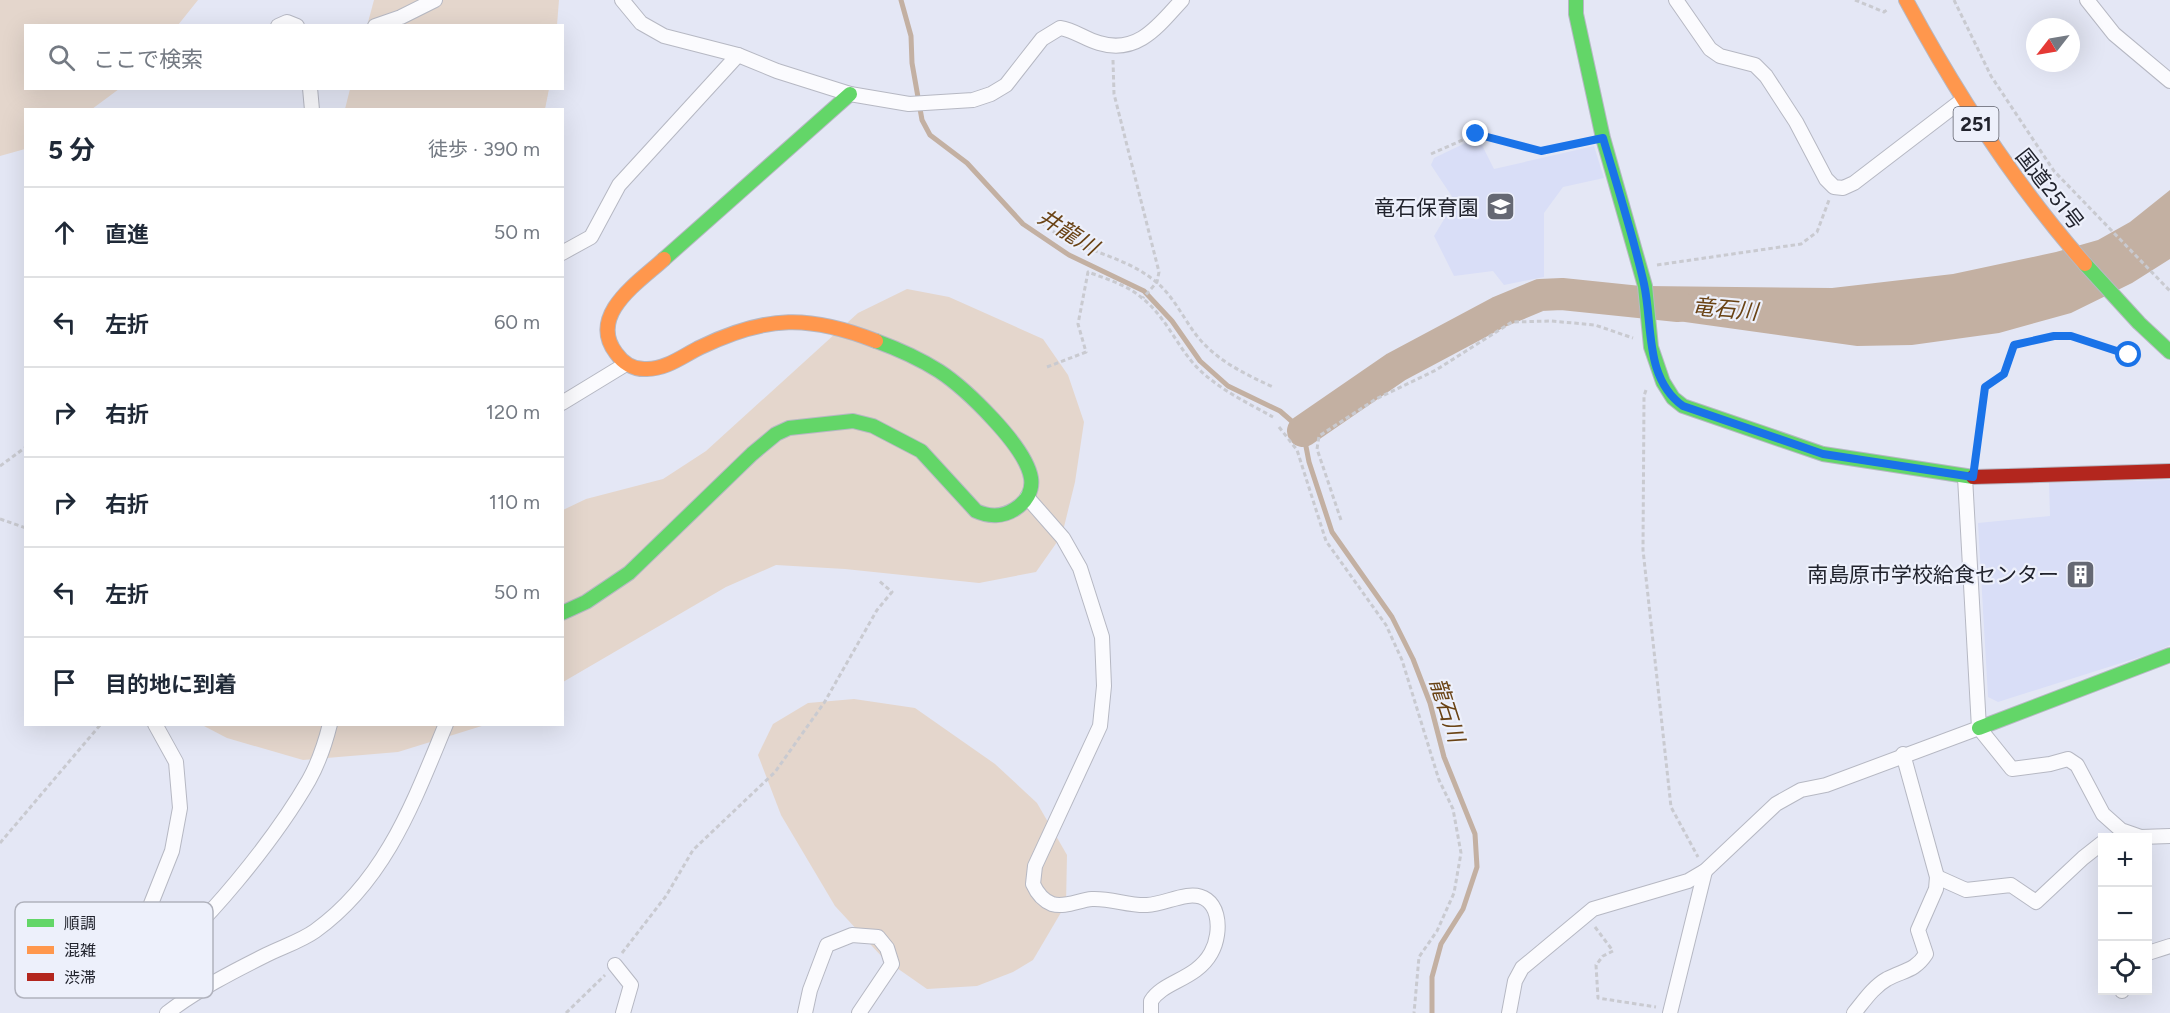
<!DOCTYPE html>
<html lang="ja">
<meta charset="utf-8">
<style>
body{margin:0;font-family:Figtree,"Noto Sans JP",sans-serif;background:#f6f6f7;color:#1f2937}
.controls{position:absolute;right:18px;bottom:18px;display:grid;overflow:hidden;border-radius:0px;box-shadow:0 6px 24px #0002}
.controls button{width:54px;height:54px;display:grid;place-items:center;padding:0;border:0;border-bottom:2px solid #e0e1e3;background:#fff;color:#1f2937;font:30px sans-serif}
.compass{position:absolute;left:2026px;top:18px;width:54px;height:54px;border-radius:50%;background:#fff;box-shadow:0 6px 24px #0002;rotate:239deg}
.stop{position:absolute;width:18px;height:18px;margin:-14px;border:4px solid #1a73e8;border-radius:50%;background:#fff}
.stop.end{background:#1a73e8;border-color:#fff;box-shadow:0 2px 6px #0008}
.list{margin:0;padding:0;list-style:none}
h2{display:flex;justify-content:space-between;align-items:center;height:78px;margin:0;padding:0 24px;font-size:26px}
h2 small{font-size:20px;font-weight:400;color:#747a83}
.list li{display:grid;grid-template-columns:39px 1fr auto;gap:18px;align-items:center;box-sizing:border-box;height:90px;padding:0 24px;border-top:2px solid #e0e1e3}
.list b{display:block;font-size:22px;white-space:nowrap}
.list em{font-size:20px;font-style:normal;color:#747a83}
.icon{flex:none;width:33px;height:33px;fill:none;stroke:currentColor;stroke-width:2;stroke-linecap:round;stroke-linejoin:round}
.map{position:relative;flex:none;width:2170px;height:1013px;overflow:hidden}
.search{position:absolute;background:#fff;box-shadow:0 6px 24px #0002;left:24px;top:24px;width:540px;height:66px;display:flex;align-items:center;gap:15px;box-sizing:border-box;padding:0 21px;border-radius:0px;color:#747a83;font-size:22px}
.panel{position:absolute;background:#fff;box-shadow:0 6px 24px #0002;left:24px;top:108px;width:540px;height:618px;border-radius:0px}
.map>svg:first-child{display:block}
.built{fill:#d9def7}
.green{fill:#e4d6cc}
.water{fill:#c3b0a2}
.lines{fill:none;stroke-linecap:round;stroke-linejoin:round}
.stream{stroke:#c3b0a2;stroke-width:5}
.river{stroke:#c3b0a2;stroke-width:32}
.street-casing{stroke:#b6b8c3;stroke-width:16}
.fast-casing{stroke:#b6b8c3;stroke-width:16}
.slow-casing{stroke:#b6b8c3;stroke-width:16}
.jam-casing{stroke:#b6b8c3;stroke-width:16}
.path{stroke:#c9cad0;stroke-width:3;stroke-dasharray:4.5 3;stroke-linecap:butt}
.street{stroke:#fbfbfe;stroke-width:14}
.fast{stroke:#63d668;stroke-width:14}
.slow{stroke:#ff974d;stroke-width:14}
.jam{stroke:#b3261e;stroke-width:14}
.route{stroke:#1a73e8;stroke-width:8}
.labels{text-anchor:middle;dominant-baseline:central;stroke-width:4.5;stroke-linejoin:round;paint-order:stroke}
.shield{fill:#edf0fb;stroke:#5e606b;stroke-width:1.5}
.shield-label{font-size:20px;font-weight:bold;fill:#21232d}
.street-label{font-size:21px;fill:#21232d;stroke:#edf0fb}
.poi-label{font-size:21px;fill:#21232d;stroke:#edf0fb;text-anchor:end}
.water-label{font-size:22px;font-style:italic;fill:#6a4315;stroke:#edf0fb}
.key{fill:#edf0fb;stroke:#b0b2bd;stroke-width:1.5}
.key-label{font-size:16px;fill:#21232d}
</style>
<div class="map">
<svg width="2170" height="1013" viewBox="0 0 2170 1013">
<rect width="100%" height="100%" fill="#e4e7f5"/>
<!-- built -->
<g class="built">
<polygon points="1478,137 1494,169 1594,146 1604,178 1563,187 1544,213 1544,277 1504,285 1493,271 1454,276 1434,236 1455,201 1431,165 1434,158"/>
<polygon points="2170,480 2170,645 2156,652 1998,702 1988,697 1978,523 2050,516 2049,483"/>
</g>
<!-- green -->
<g class="green">
<polygon points="0,0 198,0 178,25 26,26 26,88 119,89 92,109 26,110 25,149 0,156"/>
<polygon points="374,0 559,0 557,25 367,26"/>
<polygon points="350,89 351,88 549,89 545,109 345,109"/>
<polygon points="907,289 949,297 1043,339 1068,375 1084,422 1075,482 1062,535 1036,572 979,583 845,569 776,565 726,587 563,682 563,510 586,499 663,479 706,451 858,313"/>
<polygon points="854,699 915,708 995,764 1037,803 1067,855 1066,904 1033,960 1013,972 977,986 927,989 884,959 835,906 781,815 758,755 773,724 808,703"/>
<polygon points="202,725 485,725 398,752 303,760 227,738"/>
</g>
<!-- water -->
<polygon class="water" points="2170,190 2170,259 2132,283 2071,313 1999,333 1912,345 1857,346 1649,317 1646,286 1832,288 1953,274 2056,252 2098,240 2130,222"/>
<g class="lines">
<!-- stream -->
<polyline class="stream" points="901,0 911,36 912,63 922,120 930,135 967,163 1023,224 1069,255 1144,291 1172,321 1200,361 1228,386 1280,411 1303,431 1309,462 1332,532 1392,617 1413,659 1430,703 1444,757 1475,834 1477,867 1463,909 1441,944 1432,977 1432,1013"/>
<!-- river -->
<polyline class="river" points="1303,431 1396,367 1499,312 1540,295 1562,294 1678,306"/>
<defs>
<g id="street">
<path d="M622,0l19,23 23,13 74,19 39,16 73,23 59,10 64,-4 18,-6 15,-9 36,-46 18,-11c14,2 25,11 39,15 39,12 60,-18 83,-43"/>
<polyline points="1676,0 1710,49 1720,56 1755,65 1766,76 1796,122 1826,179 1834,187 1843,188 1854,183 1961,101"/>
<polyline points="2087,0 2114,34 2170,81"/>
<polyline points="278,26 287,22 297,26"/>
<polyline points="375,26 401,17 435,0"/>
<polyline points="310,88 312,110"/>
<polyline points="562,253 591,237 619,185 738,55"/>
<polyline points="562,403 626,364"/>
<path d="M1027,497l36,41 17,30 22,69 2,49 -4,40 -65,140 -2,18c4,9 9,16 19,20 13,4 27,-4 40,-5 19,-1 37,7 55,6 14,-1 26,-7 40,-9 34,-5 36,36 24,57 -15,27 -48,28 -60,48v12"/>
<path d="M155,724l21,38 4,46 -8,43 -33,83 -3,19 13,13c52,-32 129,-132 160,-186 10,-18 16,-36 21,-56"/>
<polyline points="1979,728 2012,769 2050,764 2068,759 2077,765 2103,814 2121,830 2141,837 2170,836"/>
<polyline points="1937,877 1966,890 2011,885 2036,902 2083,858 2102,843"/>
<polyline points="2148,953 2170,946"/>
<polyline points="615,965 631,985 623,1013"/>
<polyline points="2122,990 2122,991"/>
<path d="M167,1013c30,-23 65,-41 99,-58 16,-8 35,-14 49,-24 71,-51 99,-130 131,-207"/>
<polyline points="805,1013 810,990 827,945 852,935 878,937 887,948 892,964 859,1013"/>
<polyline points="1509,1013 1515,981 1522,968 1593,909 1688,881 1705,871 1776,804 1801,790 1826,785 1979,728 1965,477"/>
<polyline points="1670,1013 1705,871"/>
<path d="M1854,1013c10,-12 19,-26 33,-34 17,-9 28,-8 39,-25l-8,-24 18,-41 1,-12 -34,-123"/>
</g>
<g id="fast">
<polyline points="1576,0 1576,14 1603,138 1645,286 1651,347 1663,382 1673,398 1683,406 1823,454 1973,477"/>
<polyline points="664,259 850,94"/>
<polyline points="2085,264 2139,323 2170,352"/>
<path d="M562,613l24,-11 43,-29 123,-119 24,-20 13,-6 64,-7 20,5 48,25 55,60c13,6 27,6 39,-2 11,-7 18,-18 16,-31 -5,-32 -66,-90 -92,-107 -19,-12 -41,-22 -63,-30"/>
<polyline points="1979,728 2170,655"/>
</g>
<g id="slow">
<path d="M1906,0c51,95 108,183 179,264"/>
<path d="M664,259c-25,23 -77,56 -48,94 7,10 18,17 31,16 20,0 37,-14 54,-22 66,-32 109,-32 175,-6"/>
</g>
<polyline id="jam" points="1973,477 2170,471"/>
</defs>
<!-- street casing -->
<use href="#street" class="street-casing"/>
<!-- fast casing -->
<use href="#fast" class="fast-casing"/>
<!-- slow casing -->
<use href="#slow" class="slow-casing"/>
<!-- jam casing -->
<use href="#jam" class="jam-casing"/>
<!-- path -->
<g class="path">
<polyline points="1855,0 1884,12 1888,9"/>
<polyline points="1954,0 1991,76 2054,171 2170,291"/>
<polyline points="1113,60 1114,94 1159,272 1157,282 1143,298"/>
<polyline points="1431,154 1476,134 1541,151 1586,142"/>
<path d="M1041,222c32,29 78,30 114,59 18,14 28,37 42,55 20,25 48,38 76,51"/>
<polyline points="1657,265 1801,244 1817,232 1829,200"/>
<path d="M1047,367l39,-15 -8,-28 10,-52c19,7 39,13 54,26 22,17 33,44 51,65 21,24 53,39 80,54"/>
<polyline points="1646,390 1644,396 1643,550 1671,807 1698,857"/>
<polyline points="1279,427 1297,450 1326,541 1386,625 1402,660 1439,780 1453,809 1461,853 1454,893 1437,931 1419,957 1414,1013"/>
<path d="M1975,461l10,-74 19,-13 10,-29c18,-4 37,-11 56,-9 25,3 47,18 72,20"/>
<polyline points="0,466 26,447"/>
<polyline points="0,519 26,528"/>
<polyline points="1341,520 1317,449 1319,436 1376,399 1436,370 1512,322 1551,321 1595,325 1633,338"/>
<polyline points="0,843 101,724"/>
<polyline points="1595,927 1613,951 1603,956 1596,965 1598,998 1656,1007"/>
<polyline points="622,953 666,896 693,850 775,772 824,703 877,610 892,592 878,580"/>
<polyline points="566,1013 605,975"/>
</g>
<!-- street -->
<use href="#street" class="street"/>
<!-- fast -->
<use href="#fast" class="fast"/>
<!-- slow -->
<use href="#slow" class="slow"/>
<!-- jam -->
<use href="#jam" class="jam"/>
</g>
<g class="lines">
<!-- route -->
<path class="route" d="M1476,134l65,17 62,-13c14,48 30,97 41,146 9,40 0,94 39,122l140,48 150,23 12,-90 19,-13 10,-29 40,-9h17l58,19"/>
</g>
<!-- icons -->
<defs>
<symbol id="school-square" viewBox="-11 -11 22 22"><rect x="-9" y="-9" width="18" height="18" rx="4" fill="#656873" stroke="#edf0fb"/><path d="M0-5L7-2L0 1L-7-2ZM-4 1L0 2.5L4 1V4Q0 6-4 4Z" fill="#fff"/></symbol>
<symbol id="building-square" viewBox="-11 -11 22 22"><rect x="-9" y="-9" width="18" height="18" rx="4" fill="#656873" stroke="#edf0fb"/><path d="M-4-6H4V6H1V3H-1V6H-4ZM-2.5-4.3h1.7v1.8h-1.7ZM.8-4.3h1.7v1.8H.8ZM-2.5-1h1.7V.8h-1.7ZM.8-1h1.7V.8H.8Z" fill="#fff"/></symbol>
</defs>
<g fill-rule="evenodd">
<use href="#school-square" x="1484" y="190" width="33" height="33"/>
<use href="#building-square" x="2064" y="558" width="33" height="33"/>
</g>
<g class="labels">
<!-- shield labels -->
<rect class="shield" x="1953.5" y="107" width="45" height="34" rx="4.5"/>
<g class="shield-label">
<text x="1976" y="124">251</text>
</g>
<!-- street labels -->
<g class="street-label">
<text transform="translate(2050 189) rotate(52)">国道251号</text>
</g>
<!-- poi labels -->
<g class="poi-label">
<text x="1479" y="207">竜石保育園</text>
<text x="2059" y="574">南島原市学校給食センター</text>
</g>
<!-- water labels -->
<g class="water-label">
<text transform="translate(1068 232) rotate(32)">井龍川</text>
<text transform="translate(1725 309) rotate(5)">竜石川</text>
<text transform="translate(1447 710) rotate(72)">龍石川</text>
</g>
</g>
<!-- legend -->
<rect x="15" y="902" width="198" height="96" rx="9" class="key"/>
<rect x="27" y="919" width="27" height="8" fill="#63d668"/>
<rect x="27" y="946" width="27" height="8" fill="#ff974d"/>
<rect x="27" y="973" width="27" height="8" fill="#b3261e"/>
<g class="key-label">
<text x="64" y="929">順調</text>
<text x="64" y="956">混雑</text>
<text x="64" y="983">渋滞</text>
</g>
</svg>
<div class="controls">
<button>+</button>
<button>−</button>
<button><svg class="icon" aria-label="locate" viewBox="0 0 24 24"><circle cx="12" cy="12" r="6"/><path d="M12 2v4M12 18v4M2 12h4M18 12h4"/></svg></button>
</div>
<svg class="compass" viewBox="-18 -18 36 36"><path d="M0-13l5 13h-10z" fill="#e53935"/><path d="M0 13l5-13h-10z" fill="#747a83"/></svg>
<div class="stop" style="left:2129px;top:355px"></div>
<div class="stop end" style="left:1476px;top:134px"></div>
<div class="search"><svg class="icon" aria-label="search" viewBox="0 0 24 24"><circle cx="10" cy="10" r="6"/><path d="M15 15l6 6"/></svg>ここで検索</div>
<section class="panel">
<h2>5 分<small>徒歩 · 390 m</small></h2>
<ul class="list">
<li><svg class="icon" aria-label="ahead" viewBox="0 0 24 24"><path d="M12 20V5M6 11l6-6 6 6"/></svg><div><b>直進</b></div><em>50 m</em></li>
<li><svg class="icon" aria-label="left" viewBox="0 0 24 24"><path d="M17 20v-9H6M10 6l-5 5 5 5"/></svg><div><b>左折</b></div><em>60 m</em></li>
<li><svg class="icon" aria-label="right" viewBox="0 0 24 24"><path d="M7 20v-9h11M14 6l5 5-5 5"/></svg><div><b>右折</b></div><em>120 m</em></li>
<li><svg class="icon" aria-label="right" viewBox="0 0 24 24"><path d="M7 20v-9h11M14 6l5 5-5 5"/></svg><div><b>右折</b></div><em>110 m</em></li>
<li><svg class="icon" aria-label="left" viewBox="0 0 24 24"><path d="M17 20v-9H6M10 6l-5 5 5 5"/></svg><div><b>左折</b></div><em>50 m</em></li>
<li><svg class="icon" aria-label="arrive" viewBox="0 0 24 24"><path d="M6 21V4h12l-3 4 3 4H6"/></svg><div><b>目的地に到着</b></div></li>
</ul>
</section>
</div>
